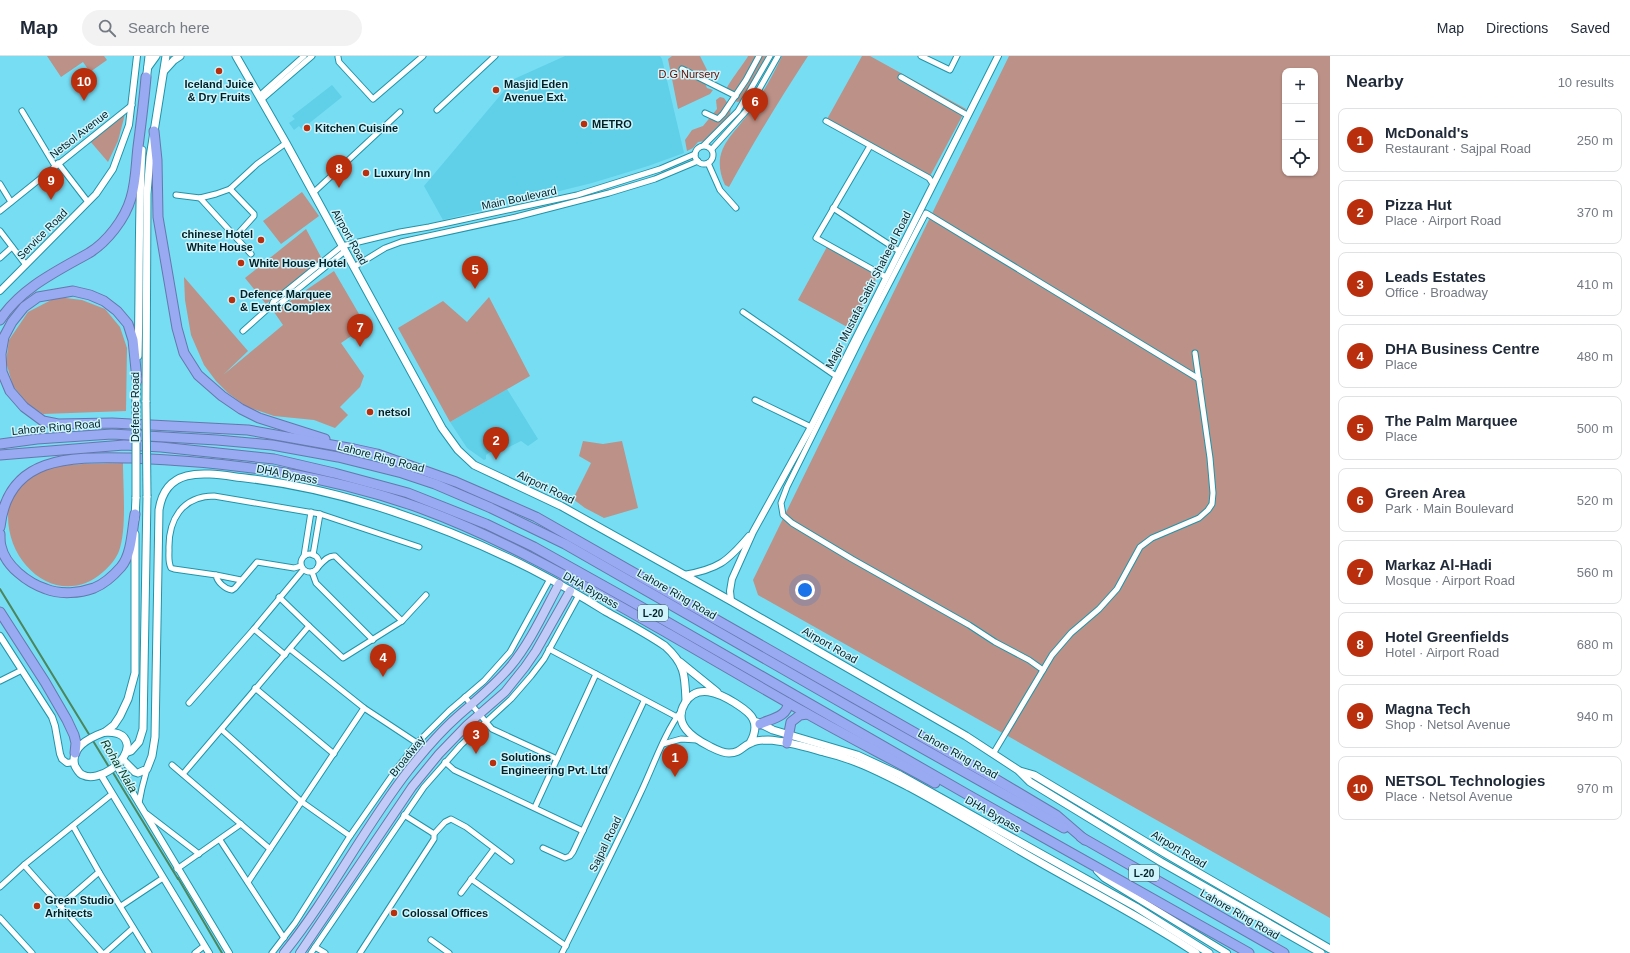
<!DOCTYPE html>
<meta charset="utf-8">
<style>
body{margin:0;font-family:Arial,sans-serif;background:#f2f2f3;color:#1f2937}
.controls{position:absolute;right:12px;top:12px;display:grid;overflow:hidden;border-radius:8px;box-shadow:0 1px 3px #0004}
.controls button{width:36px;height:36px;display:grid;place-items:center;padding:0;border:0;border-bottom:1px solid #e0e1e3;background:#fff;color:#1f2937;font:20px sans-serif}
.you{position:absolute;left:805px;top:534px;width:14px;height:14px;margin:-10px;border:3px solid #fff;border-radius:50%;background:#1a73e8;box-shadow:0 0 0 6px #1a73e833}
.badge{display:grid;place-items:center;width:26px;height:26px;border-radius:50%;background:#b92e0d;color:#fff;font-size:13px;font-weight:700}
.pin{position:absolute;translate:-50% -33px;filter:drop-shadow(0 1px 2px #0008)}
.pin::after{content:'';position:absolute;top:21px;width:14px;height:12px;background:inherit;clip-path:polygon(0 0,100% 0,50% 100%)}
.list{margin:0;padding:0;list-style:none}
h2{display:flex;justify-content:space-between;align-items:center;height:52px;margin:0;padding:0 16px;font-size:17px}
h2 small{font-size:13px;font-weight:400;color:#747a83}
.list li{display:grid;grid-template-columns:26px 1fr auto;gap:12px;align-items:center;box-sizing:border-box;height:64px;margin:0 8px 8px;padding:0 8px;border:1px solid #e0e1e3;border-radius:8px}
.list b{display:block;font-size:15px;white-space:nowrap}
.list p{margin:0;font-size:13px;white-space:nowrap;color:#747a83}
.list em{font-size:13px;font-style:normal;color:#747a83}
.icon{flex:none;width:22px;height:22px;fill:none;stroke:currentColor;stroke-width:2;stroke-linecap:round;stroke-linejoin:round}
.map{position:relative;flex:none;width:1330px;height:897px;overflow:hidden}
header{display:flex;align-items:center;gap:24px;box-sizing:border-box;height:56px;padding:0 20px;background:#fff;border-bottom:1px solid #e0e1e3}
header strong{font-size:19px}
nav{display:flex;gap:22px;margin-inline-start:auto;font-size:14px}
.search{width:280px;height:36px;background:#f2f2f3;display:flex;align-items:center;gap:10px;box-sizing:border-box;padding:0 14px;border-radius:22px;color:#747a83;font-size:15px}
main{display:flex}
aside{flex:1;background:#fff}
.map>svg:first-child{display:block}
.built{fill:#5fd0e8}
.green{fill:#bc9187;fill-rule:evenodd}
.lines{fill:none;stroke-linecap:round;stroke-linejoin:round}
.stream{stroke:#4a865e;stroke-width:2}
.minor-casing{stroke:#2293a8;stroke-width:7}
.tertiary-casing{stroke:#2293a8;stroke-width:8}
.secondary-casing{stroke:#2293a8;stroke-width:9}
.primary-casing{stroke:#6379ab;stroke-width:10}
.motorway-casing{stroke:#6379ab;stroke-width:11}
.minor{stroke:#fff;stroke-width:5}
.tertiary{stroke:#fff;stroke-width:6}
.secondary{stroke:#fff;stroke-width:7}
.primary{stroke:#c2cbf7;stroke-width:8}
.motorway{stroke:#99a9f2;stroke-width:9}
.secondary-bridge-casing{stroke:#2293a8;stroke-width:9;stroke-linecap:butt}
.secondary-bridge{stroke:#fff;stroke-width:7}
.poi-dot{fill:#b92e0d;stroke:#cff4fc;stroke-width:1.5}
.labels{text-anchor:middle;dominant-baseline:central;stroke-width:3;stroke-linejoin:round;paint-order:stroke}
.shield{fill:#cff4fc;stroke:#3e6068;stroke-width:1}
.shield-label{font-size:10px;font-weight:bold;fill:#002128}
.park-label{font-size:11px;fill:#600d00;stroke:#cff4fc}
.poi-label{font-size:11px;font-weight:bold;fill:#002128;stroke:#cff4fc;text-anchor:start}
.street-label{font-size:11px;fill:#002128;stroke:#cff4fc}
.water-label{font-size:12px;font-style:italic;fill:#03351a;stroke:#cff4fc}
</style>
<header>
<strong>Map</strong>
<div class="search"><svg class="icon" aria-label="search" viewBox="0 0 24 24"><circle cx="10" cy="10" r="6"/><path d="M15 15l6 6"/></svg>Search here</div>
<nav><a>Map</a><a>Directions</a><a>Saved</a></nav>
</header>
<main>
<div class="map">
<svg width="1330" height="897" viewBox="0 0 1330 897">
<rect width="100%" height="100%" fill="#77ddf3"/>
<!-- built -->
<g class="built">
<polygon points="565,0 660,0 662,3 684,97 648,110 592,127 443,164 424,130 514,23"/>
<polygon points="332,29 342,41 302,73 299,70 294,74 289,67 295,63 292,60"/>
<polygon points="507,333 538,383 528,390 521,385 501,395 496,392 486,399 486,403 484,404 467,392 450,366"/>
</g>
<!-- green -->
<g class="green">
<polygon points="47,0 104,0 107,4 90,16 83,6 61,21"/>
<polygon points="672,0 700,0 708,16 712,19 707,21 704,25 707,32 713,34 710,38 678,53 668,3"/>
<path d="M748,0h18l-25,45 -4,1 -11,-11c1,-7 18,-27 22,-35z"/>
<path d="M782,0h26c-28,43 -55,87 -79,131l-4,-2c-16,-35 8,-49 26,-75 12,-17 22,-35 31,-54z"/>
<polygon points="862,0 870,0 966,53 929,122 826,65"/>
<path d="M1009,0h321v862l-572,-323 -5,-15zM1285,15h30v102h-30z"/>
<polygon points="720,41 724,42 731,52 730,58 728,62 705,85 698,86 693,92 687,95 685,84 692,74 703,70 717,53 716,44"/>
<polygon points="125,58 118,85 108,106 90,85"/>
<polygon points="302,136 319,160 281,188 263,165"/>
<polygon points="306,173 322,203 266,248 245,222"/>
<polygon points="828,189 879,217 849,272 798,244"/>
<polygon points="334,215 366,270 341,287 364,320 360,331 340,351 348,359 335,372 314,364 274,360 247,351 228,337 216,325 204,309 191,279 185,244 184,221 248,295 223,319 283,269 274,256"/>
<polygon points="57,241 82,244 105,253 120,271 127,292 126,355 43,358 27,347 13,330 6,306 9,284 28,256"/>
<polygon points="489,241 530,320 450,366 398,272 443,245 467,266"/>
<polygon points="583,385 603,388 622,385 638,452 604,462 585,452 573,443 591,407 579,400"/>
<path d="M123,407c0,24 4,66 -4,88 -3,8 -9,15 -16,21 -45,40 -103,-11 -94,-67 6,-13 16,-27 30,-33 24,-10 58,-8 84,-9z"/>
</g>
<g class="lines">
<!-- stream -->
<g class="stream">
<polyline points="0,533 109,711"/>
<polyline points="112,715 178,823"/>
<polyline points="178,822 222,897"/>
</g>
<defs>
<g id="minor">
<polyline points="921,0 950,14 957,0"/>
<polyline points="338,1 339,6 373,43 423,0"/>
<polyline points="682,13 736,40"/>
<polyline points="901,21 967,59"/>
<polyline points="259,40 304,0"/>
<polyline points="261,44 312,0"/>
<polyline points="437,54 495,0"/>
<polyline points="22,55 55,110"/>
<polyline points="705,57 718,63 723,58 746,24 759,0"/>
<polyline points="826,65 929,122 933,128"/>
<polyline points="704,89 738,55 770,0"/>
<circle cx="704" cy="99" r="9"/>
<polyline points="870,90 816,182 886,221"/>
<polyline points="712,93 748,53 778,0"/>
<polyline points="58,107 88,146"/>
<polyline points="708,107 720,134 736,152"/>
<polyline points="0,128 11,146"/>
<polyline points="230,133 254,158 254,160 236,180"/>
<polyline points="313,137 400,56"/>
<polyline points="176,139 200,142 216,138 230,133 257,108 286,87"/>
<polyline points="200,142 251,198"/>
<polyline points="833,152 899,195"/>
<polyline points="0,155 132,49"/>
<polyline points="0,175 26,209"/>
<polyline points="0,202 12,191"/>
<polyline points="354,211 385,192 401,186 516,161 609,137 655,123 698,105"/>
<polyline points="272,249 277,250 345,195"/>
<polyline points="743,256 836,320"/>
<polyline points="243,275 272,249 273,246 342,190 400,176 429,171 577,139 660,113 695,98"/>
<polyline points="755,344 811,371"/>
<circle cx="310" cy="507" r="9"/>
<polyline points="313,499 320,458"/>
<polyline points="304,500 311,456"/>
<path d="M301,510l-7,2 -37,-6 -22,26 -3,2c-7,-1 -15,-8 -16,-15l-42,-6 -3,-1c-3,-6 -2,-12 -2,-18 -1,-30 13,-54 45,-54l106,18 99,33"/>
<path d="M318,511c5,-5 10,-12 17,-11l67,65"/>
<polyline points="312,516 316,527 373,584"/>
<polyline points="216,519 241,524"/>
<polyline points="279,541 309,570"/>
<polyline points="254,573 303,514"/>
<polyline points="290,593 364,652 417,687"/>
<polyline points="549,593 677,661"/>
<polyline points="1043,614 1029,604 995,586 969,569 852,503 792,467 783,459 781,447 787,431 862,280 926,157 1199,323"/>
<polyline points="0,625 22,614"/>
<polyline points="255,632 334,698"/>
<polyline points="465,641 492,673 557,703"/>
<polyline points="189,647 254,573 285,599"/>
<polyline points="222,674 302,746 350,780"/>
<polyline points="663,688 681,683 697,684"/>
<polyline points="993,698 1052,599 1071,577 1099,553 1117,533 1140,491 1152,482 1199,462 1208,454 1212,448 1213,437 1210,402 1195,297"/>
<polyline points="445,706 454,714 583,775"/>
<polyline points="172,709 270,793"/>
<polyline points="183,718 309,570 343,602 402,565 426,539"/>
<polyline points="139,747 142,732 147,713"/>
<polyline points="535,751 596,618"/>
<polyline points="147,758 199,798"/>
<polyline points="73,770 99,816 149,897"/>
<polyline points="434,778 445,766 451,763 466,771 511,805"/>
<polyline points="220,784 284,882"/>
<polyline points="543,792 565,802 570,800 573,796 644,645"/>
<polyline points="24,809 102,897"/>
<polyline points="177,813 241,768"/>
<polyline points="471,823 566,890"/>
<polyline points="248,826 364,652"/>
<polyline points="0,831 24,809 112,738"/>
<polyline points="461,837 494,793"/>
<polyline points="60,850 99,816"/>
<polyline points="121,850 163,822"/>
<polyline points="0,862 32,897"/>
<polyline points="431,884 449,897"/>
<polyline points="315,891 325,897"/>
<polyline points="105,897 133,872"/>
<polyline points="195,897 204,890"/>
<polyline points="272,897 295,867 350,780 398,711 417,687 449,655 484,625 510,596 550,523"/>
<polyline points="311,897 424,731 461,689 511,643 531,620 544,603 579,539"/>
<polyline points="360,897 434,783 434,778 431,776 404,759"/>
<path d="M562,897c27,-54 54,-107 79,-161 12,-25 24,-61 41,-82"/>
</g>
<g id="tertiary">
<polyline points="0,235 96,138 113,113 129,69 137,0"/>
<path d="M684,519c34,-6 43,-13 65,-39"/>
<polyline points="731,545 730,535 732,523 753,476 811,371 998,0"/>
<polyline points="0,580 52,661 55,670 60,698 62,703 67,707 74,706"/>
<polyline points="116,709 229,897"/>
<polyline points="101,719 209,897"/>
<polyline points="1097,815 1104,822 1227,897"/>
</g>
<g id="secondary">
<polyline points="236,0 286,87 442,372 458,394 474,409 561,450 731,545 966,680 1018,714 1030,726 1161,806 1321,897"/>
<polyline points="148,11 156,0"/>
<polyline points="164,15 174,4 180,0"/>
<polyline points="146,26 149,0"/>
<path d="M138,300c2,-69 0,-138 4,-206"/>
<polyline points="136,344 137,320"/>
<polyline points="146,346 147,138 150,101 166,0"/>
<polyline points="135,463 136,441"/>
<polyline points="680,606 717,636"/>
<polyline points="757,666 773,674 857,699 900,719 1136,851 1209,897"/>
<polyline points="105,676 114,669 120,660 128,643 135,617 135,478"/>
<path d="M105,676c9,0 20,1 22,12 3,17 -29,39 -44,31 -4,-1 -6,-6 -8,-9 -6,-19 16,-29 30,-34z"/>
<path d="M750,687c4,-7 7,-16 3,-24 -3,-7 -12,-12 -18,-16 -16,-10 -38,-20 -50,0 -13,21 8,35 24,43 6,3 13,7 20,7 12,0 13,-7 22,-10 5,-3 12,-3 17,-3 19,1 38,7 56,12 31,7 57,21 85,35 43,23 85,49 127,73 54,31 109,59 160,93"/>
<polyline points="128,696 131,695 139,686 143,673 147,440"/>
<path d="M123,704l12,12 3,1 9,-4 5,-13 3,-19 4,-227c7,-47 51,-36 86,-32 97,11 199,47 286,91 25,13 50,27 74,42 20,11 41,22 60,35 20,18 20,29 21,55"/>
<polyline points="1020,715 1034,719 1166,798 1330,893"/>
</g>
<g id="primary">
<path d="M284,897c46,-57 79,-124 124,-182 15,-19 31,-38 49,-54 18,-16 37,-31 53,-50 20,-24 34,-55 49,-83"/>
<polyline points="300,897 412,731 439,698 467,669 505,636 525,611 536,595 570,535"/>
</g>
<g id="motorway">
<polyline points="154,75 157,104 158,161 177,272 184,297 198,319 222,340 241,353 259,362 325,383"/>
<path d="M0,264c21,-32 57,-49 89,-67 18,-11 36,-34 42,-55 5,-16 5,-34 7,-51 3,-23 6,-46 8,-70"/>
<polyline points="137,324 133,284 128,268 117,255 104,245 90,239 73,235 38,241 24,251 12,266 4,281 1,298 2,316 10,335 24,351 43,365 58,368 112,367 248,374 354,393 377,398 456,426 536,461 982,715 1056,759 1085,784"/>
<polyline points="0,388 37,383 112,378 217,384 272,389 338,401 402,417 435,428 491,452 565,488 851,652 1064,772"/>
<polyline points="0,399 124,389 161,391 274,403 334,417 408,437 486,468 534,491 629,544 970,740 1249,897"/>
<path d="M0,471c8,-73 73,-70 131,-69 100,4 194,16 289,50 87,32 168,80 249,126 45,26 91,53 137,79 42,24 86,46 129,70"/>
<path d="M0,478c0,4 0,9 1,12 4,20 27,37 45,43 15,6 34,4 48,-1 10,-4 20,-13 27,-21 11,-13 11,-37 14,-53"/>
<polyline points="0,556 45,626 67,664 74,679 76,687 75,697"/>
<path d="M760,668c10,-5 28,-7 28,-21"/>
<polyline points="787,687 791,666 800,659 807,658"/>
<polyline points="1081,781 1284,897"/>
</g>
</defs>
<!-- minor casing -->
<use href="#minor" class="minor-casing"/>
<!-- tertiary casing -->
<use href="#tertiary" class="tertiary-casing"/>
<!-- secondary casing -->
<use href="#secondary" class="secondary-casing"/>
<!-- primary casing -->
<use href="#primary" class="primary-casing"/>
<!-- motorway casing -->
<use href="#motorway" class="motorway-casing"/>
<!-- minor -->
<use href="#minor" class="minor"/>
<!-- tertiary -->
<use href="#tertiary" class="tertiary"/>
<!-- secondary -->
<use href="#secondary" class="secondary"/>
<!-- primary -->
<use href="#primary" class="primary"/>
<!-- motorway -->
<use href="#motorway" class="motorway"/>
<defs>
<g id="secondary-bridge">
<polyline points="146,346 147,440"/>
<polyline points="136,441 136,344"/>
</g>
</defs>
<!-- secondary-bridge casing -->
<use href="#secondary-bridge" class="secondary-bridge-casing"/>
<!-- secondary-bridge -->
<use href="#secondary-bridge" class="secondary-bridge"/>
</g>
<!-- markers -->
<g class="poi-dot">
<circle cx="219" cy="15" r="4"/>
<circle cx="496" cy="34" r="4"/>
<circle cx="584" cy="68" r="4"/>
<circle cx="307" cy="72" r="4"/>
<circle cx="366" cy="117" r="4"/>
<circle cx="261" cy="184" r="4"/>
<circle cx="241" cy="207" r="4"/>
<circle cx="232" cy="244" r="4"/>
<circle cx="370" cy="356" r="4"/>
<circle cx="493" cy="707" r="4"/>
<circle cx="37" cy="850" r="4"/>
<circle cx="394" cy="857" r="4"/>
</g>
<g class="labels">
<!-- shield labels -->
<g class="shield">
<rect x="638" y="549" width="30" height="16" rx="3"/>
<rect x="1129" y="809" width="30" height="16" rx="3"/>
</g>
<g class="shield-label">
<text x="653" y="557">L-20</text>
<text x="1144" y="817">L-20</text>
</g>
<!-- park labels -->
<g class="park-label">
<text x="689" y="18">D.G Nursery</text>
</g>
<!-- poi labels -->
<g class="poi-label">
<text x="219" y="28" text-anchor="middle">Iceland Juice<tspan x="219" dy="13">&amp; Dry Fruits</tspan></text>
<text x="504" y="28">Masjid Eden<tspan x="504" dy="13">Avenue Ext.</tspan></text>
<text x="592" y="68">METRO</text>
<text x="315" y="72">Kitchen Cuisine</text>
<text x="374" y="117">Luxury Inn</text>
<text x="253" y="178" text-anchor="end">chinese Hotel<tspan x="253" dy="13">White House</tspan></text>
<text x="249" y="207">White House Hotel</text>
<text x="240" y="238">Defence Marquee<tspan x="240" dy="13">&amp; Event Complex</tspan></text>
<text x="378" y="356">netsol</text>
<text x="501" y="701">Solutions<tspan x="501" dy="13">Engineering Pvt. Ltd</tspan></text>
<text x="45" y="844">Green Studio<tspan x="45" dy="13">Arhitects</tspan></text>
<text x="402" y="857">Colossal Offices</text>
</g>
<!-- street labels -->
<g class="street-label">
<text transform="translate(79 78) rotate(-38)">Netsol Avenue</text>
<text transform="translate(519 142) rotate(-12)">Main Boulevard</text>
<text transform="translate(42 178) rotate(-45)">Service Road</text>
<text transform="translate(350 181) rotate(61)">Airport Road</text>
<text transform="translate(868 234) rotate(-63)">Major Mustafa Sabir Shaheed Road</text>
<text transform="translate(135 351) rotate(-90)">Defence Road</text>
<text transform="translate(56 371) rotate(-5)">Lahore Ring Road</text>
<text transform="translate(381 401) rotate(15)">Lahore Ring Road</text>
<text transform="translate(287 418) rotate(11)">DHA Bypass</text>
<text transform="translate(546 431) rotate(26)">Airport Road</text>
<text transform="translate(591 534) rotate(30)">DHA Bypass</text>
<text transform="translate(677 538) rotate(30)">Lahore Ring Road</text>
<text transform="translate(830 589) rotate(30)">Airport Road</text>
<text transform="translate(958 698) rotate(29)">Lahore Ring Road</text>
<text transform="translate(407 700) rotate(-51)">Broadway</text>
<text transform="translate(993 758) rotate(30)">DHA Bypass</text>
<text transform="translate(605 788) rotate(-64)">Sajpal Road</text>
<text transform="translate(1179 793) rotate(31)">Airport Road</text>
<text transform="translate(1240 858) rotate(30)">Lahore Ring Road</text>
</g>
<!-- water labels -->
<g class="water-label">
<text transform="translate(119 710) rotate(59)">Rohai Nala</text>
</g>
</g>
</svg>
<div class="controls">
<button>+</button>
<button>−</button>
<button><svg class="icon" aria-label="locate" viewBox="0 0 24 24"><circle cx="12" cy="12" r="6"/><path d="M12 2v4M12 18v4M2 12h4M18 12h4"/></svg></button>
</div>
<div class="you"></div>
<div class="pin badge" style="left:675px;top:721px">1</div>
<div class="pin badge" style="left:496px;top:404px">2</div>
<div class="pin badge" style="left:476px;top:698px">3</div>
<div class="pin badge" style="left:383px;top:621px">4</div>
<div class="pin badge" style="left:475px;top:233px">5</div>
<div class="pin badge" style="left:755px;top:65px">6</div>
<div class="pin badge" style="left:360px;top:291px">7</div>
<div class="pin badge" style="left:339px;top:132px">8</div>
<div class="pin badge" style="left:51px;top:144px">9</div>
<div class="pin badge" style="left:84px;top:45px">10</div>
</div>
<aside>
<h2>Nearby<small>10 results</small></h2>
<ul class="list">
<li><span class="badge">1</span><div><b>McDonald's</b><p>Restaurant · Sajpal Road</p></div><em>250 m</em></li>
<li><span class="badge">2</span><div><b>Pizza Hut</b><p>Place · Airport Road</p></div><em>370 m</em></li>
<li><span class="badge">3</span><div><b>Leads Estates</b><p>Office · Broadway</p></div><em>410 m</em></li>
<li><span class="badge">4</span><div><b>DHA Business Centre</b><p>Place</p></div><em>480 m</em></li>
<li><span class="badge">5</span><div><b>The Palm Marquee</b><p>Place</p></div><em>500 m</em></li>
<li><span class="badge">6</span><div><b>Green Area</b><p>Park · Main Boulevard</p></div><em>520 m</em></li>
<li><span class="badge">7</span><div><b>Markaz Al-Hadi</b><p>Mosque · Airport Road</p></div><em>560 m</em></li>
<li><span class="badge">8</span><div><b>Hotel Greenfields</b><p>Hotel · Airport Road</p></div><em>680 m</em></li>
<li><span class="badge">9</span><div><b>Magna Tech</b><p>Shop · Netsol Avenue</p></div><em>940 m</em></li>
<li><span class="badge">10</span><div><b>NETSOL Technologies</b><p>Place · Netsol Avenue</p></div><em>970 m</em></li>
</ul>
</aside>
</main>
